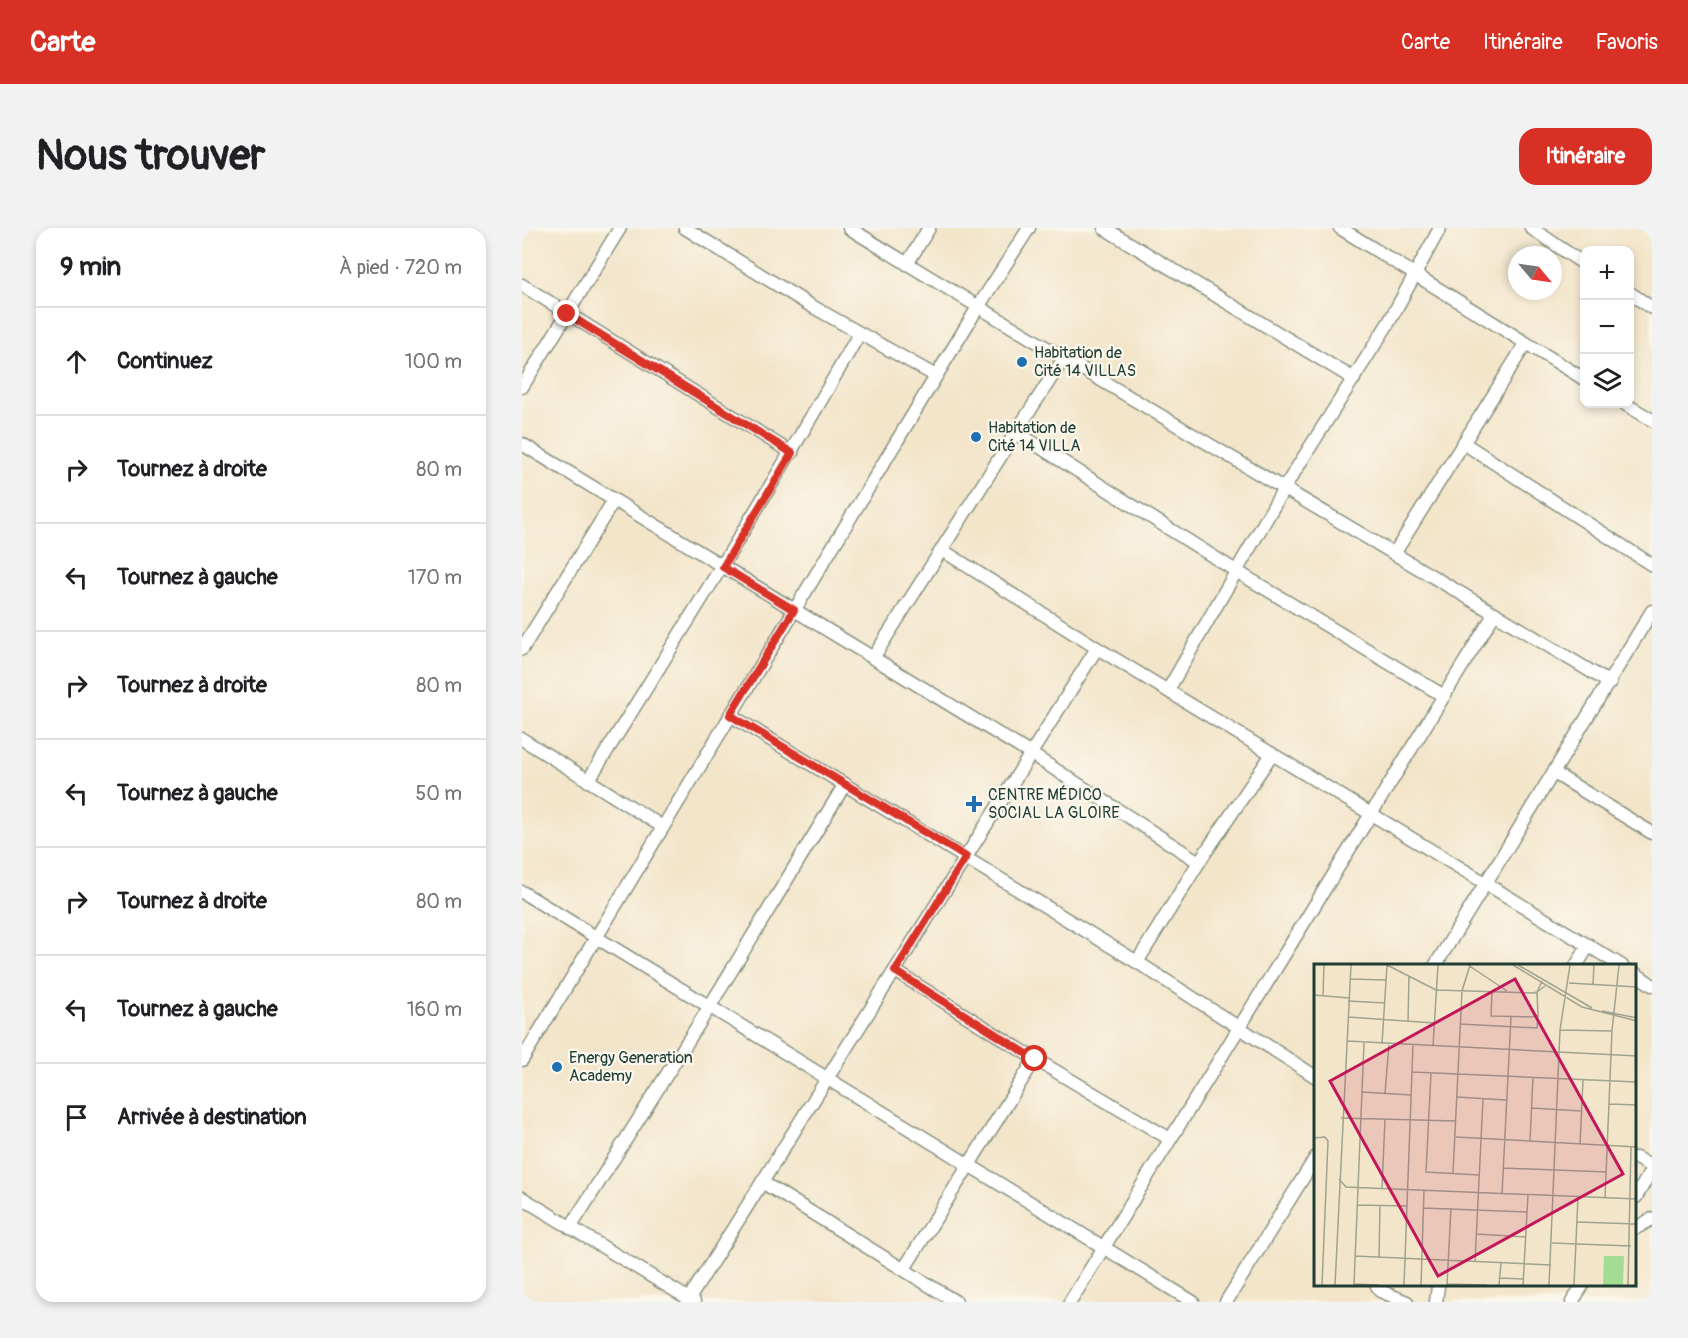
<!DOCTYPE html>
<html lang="fr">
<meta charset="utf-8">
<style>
body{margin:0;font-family:Pangolin,sans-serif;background:#f2f2f2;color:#202124}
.controls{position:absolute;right:18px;top:18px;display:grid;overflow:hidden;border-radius:12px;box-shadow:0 3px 9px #0003}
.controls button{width:54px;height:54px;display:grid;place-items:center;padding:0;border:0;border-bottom:2px solid #e0e0e0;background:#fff;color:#202124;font:30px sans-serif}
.compass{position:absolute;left:986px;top:18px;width:54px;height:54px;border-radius:50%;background:#fff;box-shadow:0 3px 9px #0003;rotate:119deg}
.stop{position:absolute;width:18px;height:18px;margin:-14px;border:4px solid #d93025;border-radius:50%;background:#fff}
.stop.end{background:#d93025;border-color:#fff;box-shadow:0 2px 6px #0008}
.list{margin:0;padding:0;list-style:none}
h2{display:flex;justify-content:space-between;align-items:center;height:78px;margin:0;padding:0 24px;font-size:26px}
h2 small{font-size:20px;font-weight:400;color:#757577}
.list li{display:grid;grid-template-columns:39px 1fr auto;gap:18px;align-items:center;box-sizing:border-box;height:108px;padding:0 24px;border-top:2px solid #e0e0e0}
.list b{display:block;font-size:22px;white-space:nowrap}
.list em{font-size:20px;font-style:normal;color:#757577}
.icon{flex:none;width:33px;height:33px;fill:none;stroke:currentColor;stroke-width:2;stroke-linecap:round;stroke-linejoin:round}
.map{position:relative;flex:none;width:1130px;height:1074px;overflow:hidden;border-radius:18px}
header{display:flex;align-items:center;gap:36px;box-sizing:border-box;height:84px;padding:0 30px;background:#d93025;color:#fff}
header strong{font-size:28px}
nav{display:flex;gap:33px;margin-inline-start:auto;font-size:21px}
.intro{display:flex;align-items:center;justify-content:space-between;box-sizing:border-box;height:144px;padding:0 36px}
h1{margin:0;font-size:42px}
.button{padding:15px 27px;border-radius:18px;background:#d93025;color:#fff;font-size:21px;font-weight:700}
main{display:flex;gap:36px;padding:0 36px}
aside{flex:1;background:#fff;border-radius:18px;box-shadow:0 3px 9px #0003}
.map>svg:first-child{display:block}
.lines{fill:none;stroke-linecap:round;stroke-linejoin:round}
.street-casing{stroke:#89917f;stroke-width:15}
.street{stroke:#fff;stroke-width:12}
.route{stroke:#d93025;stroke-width:8}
.poi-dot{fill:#1f6fb2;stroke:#fbf7ec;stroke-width:2}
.labels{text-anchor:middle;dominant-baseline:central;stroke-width:4.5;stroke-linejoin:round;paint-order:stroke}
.poi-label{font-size:16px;fill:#1f3d34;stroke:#fbf7ec;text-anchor:start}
.inset-road{fill:none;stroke:#9ea28e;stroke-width:1.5}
.view{fill:#c2185b;fill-opacity:0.15;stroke:#c2185b;stroke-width:3}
.inset-edge{fill:none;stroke:#1f3d34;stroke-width:3}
</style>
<header>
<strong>Carte</strong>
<nav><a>Carte</a><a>Itinéraire</a><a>Favoris</a></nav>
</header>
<div class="intro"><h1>Nous trouver</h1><a class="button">Itinéraire</a></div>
<main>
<aside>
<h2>9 min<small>À pied · 720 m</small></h2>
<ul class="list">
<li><svg class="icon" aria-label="ahead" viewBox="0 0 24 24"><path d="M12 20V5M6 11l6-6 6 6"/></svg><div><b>Continuez</b></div><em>100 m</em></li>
<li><svg class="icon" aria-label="right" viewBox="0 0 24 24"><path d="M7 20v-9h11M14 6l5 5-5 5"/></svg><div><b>Tournez à droite</b></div><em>80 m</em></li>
<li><svg class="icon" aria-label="left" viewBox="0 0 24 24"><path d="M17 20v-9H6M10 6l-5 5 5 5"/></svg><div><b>Tournez à gauche</b></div><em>170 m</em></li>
<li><svg class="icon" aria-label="right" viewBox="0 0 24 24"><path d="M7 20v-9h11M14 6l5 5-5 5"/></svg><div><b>Tournez à droite</b></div><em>80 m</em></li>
<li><svg class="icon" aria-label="left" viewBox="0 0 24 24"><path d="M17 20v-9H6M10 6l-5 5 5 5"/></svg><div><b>Tournez à gauche</b></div><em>50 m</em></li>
<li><svg class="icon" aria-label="right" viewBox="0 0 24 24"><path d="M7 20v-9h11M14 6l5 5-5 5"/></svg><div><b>Tournez à droite</b></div><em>80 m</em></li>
<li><svg class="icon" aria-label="left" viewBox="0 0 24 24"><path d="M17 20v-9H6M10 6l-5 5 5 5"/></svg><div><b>Tournez à gauche</b></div><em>160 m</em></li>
<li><svg class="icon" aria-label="arrive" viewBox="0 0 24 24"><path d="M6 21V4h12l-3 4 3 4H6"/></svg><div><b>Arrivée à destination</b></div></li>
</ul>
</aside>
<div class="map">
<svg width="1130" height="1074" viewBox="0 0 1130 1074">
<rect width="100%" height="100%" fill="#fbf7ec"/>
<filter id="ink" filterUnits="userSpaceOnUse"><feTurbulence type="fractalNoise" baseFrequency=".0167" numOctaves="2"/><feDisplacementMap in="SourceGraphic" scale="12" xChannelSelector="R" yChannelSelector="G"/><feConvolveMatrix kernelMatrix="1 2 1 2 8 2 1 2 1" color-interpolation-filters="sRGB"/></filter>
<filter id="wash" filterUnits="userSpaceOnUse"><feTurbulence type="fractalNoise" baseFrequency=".008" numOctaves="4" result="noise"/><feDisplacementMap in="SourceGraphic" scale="24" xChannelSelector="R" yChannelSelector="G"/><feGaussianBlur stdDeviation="1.35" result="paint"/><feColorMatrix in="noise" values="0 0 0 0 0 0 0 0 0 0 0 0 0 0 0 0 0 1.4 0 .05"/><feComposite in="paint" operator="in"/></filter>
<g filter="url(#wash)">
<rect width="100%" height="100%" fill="#f3e5ca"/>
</g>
<g filter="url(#ink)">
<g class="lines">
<defs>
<g id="street">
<polyline points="163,0 286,76 414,148"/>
<path d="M327,0c251,155 508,301 761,455"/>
<polyline points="582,0 832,151"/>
<polyline points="818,0 1062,151"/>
<polyline points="1009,0 1062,36"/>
<polyline points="385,36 407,0"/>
<polyline points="0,57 270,225"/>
<polyline points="1108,65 1130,80"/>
<polyline points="0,159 98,0"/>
<polyline points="1103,176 1130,192"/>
<polyline points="494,204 542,130"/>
<polyline points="0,216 509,526 677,634"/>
<polyline points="943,216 1130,337"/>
<polyline points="420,322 575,420 1100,738"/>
<polyline points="872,326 1004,115"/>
<polyline points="0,421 92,272"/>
<polyline points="351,430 494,204 714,343 922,468"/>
<polyline points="646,462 761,262 867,94 918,0"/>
<polyline points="208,487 615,734 794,849"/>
<polyline points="0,511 141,599"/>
<polyline points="1032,545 1130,605"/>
<path d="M66,553c93,-148 185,-295 271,-447"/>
<polyline points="0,664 671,1074"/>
<polyline points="615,734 677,634 750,526"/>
<polyline points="913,738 1130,383"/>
<polyline points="1054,738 1067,717"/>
<polyline points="373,743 513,831 648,911"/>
<polyline points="1114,746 1130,757"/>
<polyline points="0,832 456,79 507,0"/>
<polyline points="1114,930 1130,939"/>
<polyline points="240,954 434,1074"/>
<polyline points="1114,969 1130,941"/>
<polyline points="0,970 172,1074"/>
<polyline points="48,1000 188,778 323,556"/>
<polyline points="1114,1000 1130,991"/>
<polyline points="382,1041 513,831"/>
<polyline points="855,1058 858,1063 885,1074"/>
<polyline points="165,1074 575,420"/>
<polyline points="548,1074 973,385"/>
<polyline points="704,1074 794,929"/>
<polyline points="914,1074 916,1058"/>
<polyline points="1050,1074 1060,1058"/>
</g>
</defs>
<!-- street casing -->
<use href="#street" class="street-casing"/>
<!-- street -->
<use href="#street" class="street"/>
</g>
</g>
<g class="lines" filter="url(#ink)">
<!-- route -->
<polyline class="route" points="45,86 270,225 201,339 272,382 208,487 444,629 373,743 513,831"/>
</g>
<!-- markers -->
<g class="poi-dot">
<circle cx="500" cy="134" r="6"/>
<circle cx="454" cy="209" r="6"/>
<path d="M449 567h6v6h6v6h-6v6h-6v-6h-6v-6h6z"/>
<circle cx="35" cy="839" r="6"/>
</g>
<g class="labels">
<!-- poi labels -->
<g class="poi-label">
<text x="512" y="125">Habitation de<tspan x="512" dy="18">Cité 14 VILLAS</tspan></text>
<text x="466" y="200">Habitation de<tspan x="466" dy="18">Cité 14 VILLA</tspan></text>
<text x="466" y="567">CENTRE MÉDICO<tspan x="466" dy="18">SOCIAL LA GLOIRE</tspan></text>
<text x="47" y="830">Energy Generation<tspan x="47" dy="18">Academy</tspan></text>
</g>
</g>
<!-- overview -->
<g transform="translate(792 736)">
<rect width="322" height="322" fill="#f3e5ca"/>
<path d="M290,292h20l-1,29h-20z" fill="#a2dd91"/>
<path class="inset-road" d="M73,1l49,25 97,3 4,-1 5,-11M154,1l39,26M199,1l69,42 55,14M204,1l74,43M36,15l36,1M255,19l68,4M279,20l1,-19M178,28l-1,24 41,1 6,-2 -1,-23 8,-6M0,31l35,3M9,32l1,-31M34,37l37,2M288,47l35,7M34,53l86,6M94,58l1,-46M146,60l77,4 1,-13M246,66l52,1M33,77l290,15M68,80l5,-79M119,82l5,-81M98,108l225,10M117,109l-5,99 53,3M48,128l49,3M71,129l4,-48M143,133l49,3M295,140l28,1M218,144l49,3M27,154l115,3M142,173l181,10M0,174l11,-1 3,4 -6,144M216,177l3,-64M266,180l3,-64M189,204l103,4M139,209l9,-182 8,-26M25,215l7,8 291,12M68,224l3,-69M188,230l9,-177M291,234l7,-167 7,-66M43,241l50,1M110,244l103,4M263,258l60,2M162,270l50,3M238,279l79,3M41,292l196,9M65,294l1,-53M161,298l8,-163M186,314l23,1M40,320l25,1M133,320l40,1M21,321l16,-320M40,321l10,-242M90,321l9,-240M107,321l3,-94M133,321l4,-77M185,321l2,-22M209,321l5,-90M235,321l11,-255 10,-65M260,321l4,-88M314,321l3,-139"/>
<path class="view" d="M201,15l108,195 -185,102 -108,-195z"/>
<rect width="322" height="322" class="inset-edge"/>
</g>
</svg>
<div class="controls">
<button>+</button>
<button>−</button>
<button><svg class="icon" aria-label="layers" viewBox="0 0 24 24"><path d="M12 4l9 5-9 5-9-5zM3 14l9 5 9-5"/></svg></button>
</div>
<svg class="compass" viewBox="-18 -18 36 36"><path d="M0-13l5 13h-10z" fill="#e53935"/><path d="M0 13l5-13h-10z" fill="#757577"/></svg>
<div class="stop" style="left:513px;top:831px"></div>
<div class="stop end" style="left:45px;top:86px"></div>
</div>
</main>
